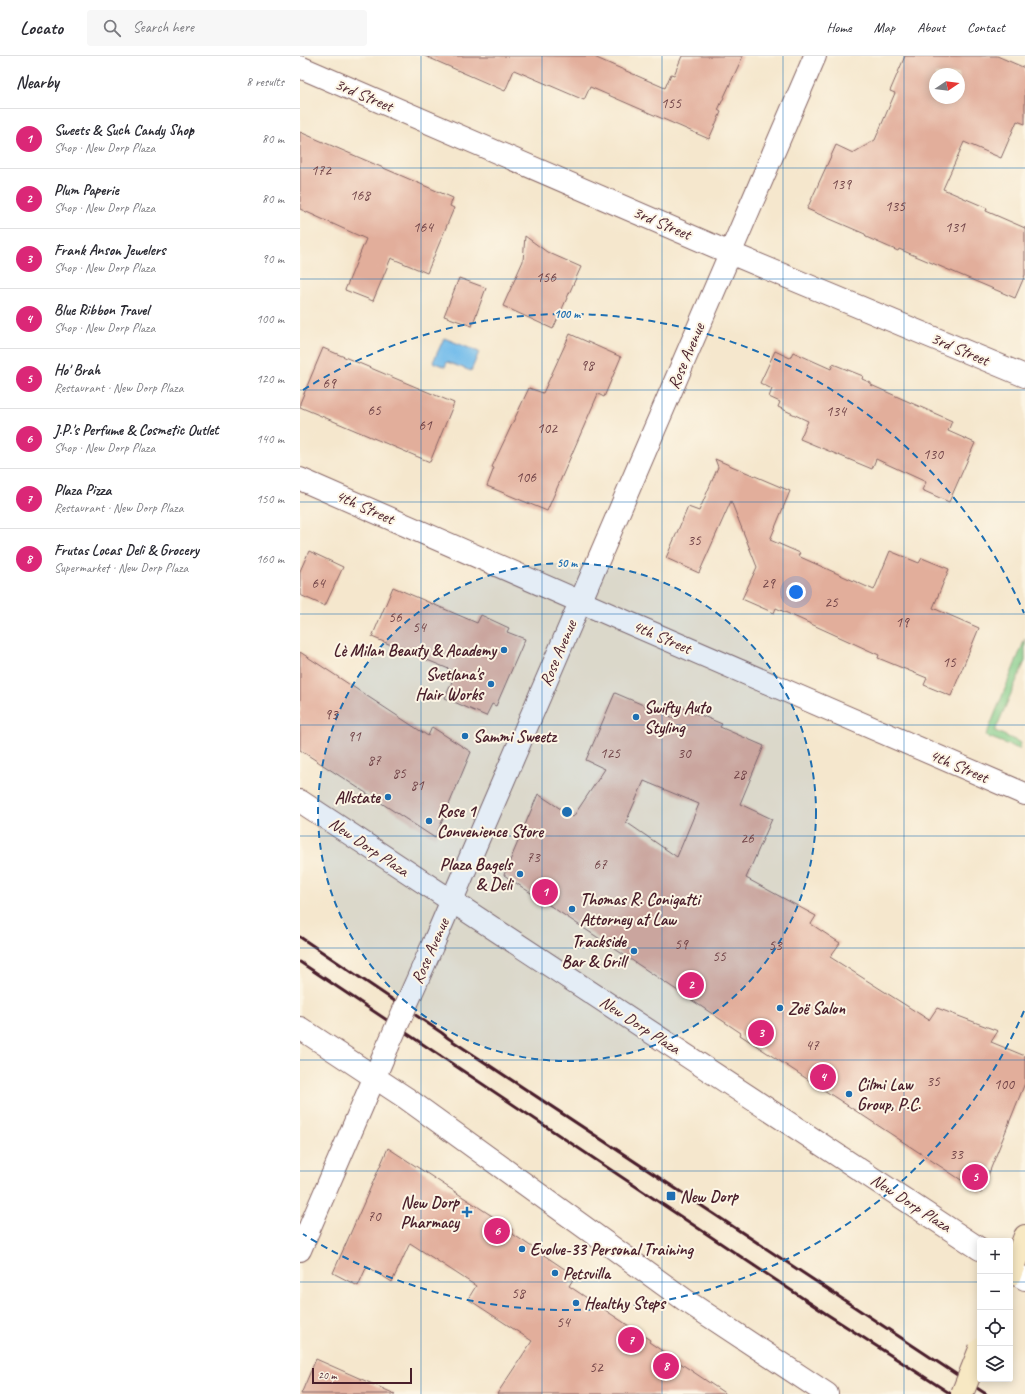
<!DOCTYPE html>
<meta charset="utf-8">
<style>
body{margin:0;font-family:Caveat,sans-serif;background:#f7f7f7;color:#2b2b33}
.controls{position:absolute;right:12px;bottom:12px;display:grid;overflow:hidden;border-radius:4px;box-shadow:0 2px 10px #0003}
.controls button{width:36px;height:36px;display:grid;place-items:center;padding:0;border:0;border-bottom:1px solid #e1e1e2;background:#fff;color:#2b2b33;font:20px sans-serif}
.compass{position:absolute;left:629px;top:12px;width:36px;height:36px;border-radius:50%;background:#fff;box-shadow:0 2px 10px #0003;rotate:77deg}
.scale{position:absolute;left:12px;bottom:10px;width:100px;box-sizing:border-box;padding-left:4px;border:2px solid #4a1f2b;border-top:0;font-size:11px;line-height:14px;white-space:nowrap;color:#4a1f2b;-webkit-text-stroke:3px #fcf5e5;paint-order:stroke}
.you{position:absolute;left:496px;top:536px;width:14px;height:14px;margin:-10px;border:3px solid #fff;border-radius:50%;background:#1a73e8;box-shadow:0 0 0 6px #1a73e833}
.badge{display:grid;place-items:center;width:26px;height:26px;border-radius:50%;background:#db2777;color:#fff;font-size:13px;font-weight:700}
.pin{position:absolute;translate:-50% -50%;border:2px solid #fff;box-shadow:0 1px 4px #0006}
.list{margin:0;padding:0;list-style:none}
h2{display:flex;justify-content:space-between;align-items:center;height:52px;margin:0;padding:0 16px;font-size:17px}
h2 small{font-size:13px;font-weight:400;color:#7c7c81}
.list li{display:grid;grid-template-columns:26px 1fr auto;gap:12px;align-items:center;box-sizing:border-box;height:60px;padding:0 16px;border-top:1px solid #e1e1e2}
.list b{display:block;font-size:15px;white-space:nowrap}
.list p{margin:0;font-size:13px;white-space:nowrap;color:#7c7c81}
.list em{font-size:13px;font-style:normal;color:#7c7c81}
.icon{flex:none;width:22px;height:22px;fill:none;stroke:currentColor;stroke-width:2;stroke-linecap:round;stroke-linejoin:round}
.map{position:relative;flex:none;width:725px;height:1338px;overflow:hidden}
header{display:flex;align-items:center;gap:24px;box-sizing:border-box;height:56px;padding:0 20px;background:#fff;border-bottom:1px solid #e1e1e2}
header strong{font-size:19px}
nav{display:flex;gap:22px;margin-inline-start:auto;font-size:14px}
.search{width:280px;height:36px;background:#f7f7f7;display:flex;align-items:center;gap:10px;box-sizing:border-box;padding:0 14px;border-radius:4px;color:#7c7c81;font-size:15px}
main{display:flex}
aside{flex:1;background:#fff}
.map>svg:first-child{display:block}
.green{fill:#7fca87;stroke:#647459}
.water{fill:#72bceb;stroke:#5e6e8b}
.building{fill:#e2ae9b;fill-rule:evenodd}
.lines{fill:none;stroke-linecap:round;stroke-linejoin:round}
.street-casing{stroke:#866564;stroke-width:24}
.secondary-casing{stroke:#866564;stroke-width:24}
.street{stroke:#fff;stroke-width:22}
.secondary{stroke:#f7e8c3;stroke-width:22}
.rail{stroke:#4a1f2b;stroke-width:3}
.street-bridge-casing{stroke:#866564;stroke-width:24;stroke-linecap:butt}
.secondary-bridge-casing{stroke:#866564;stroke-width:24;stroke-linecap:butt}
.street-bridge{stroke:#fff;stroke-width:22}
.secondary-bridge{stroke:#f7e8c3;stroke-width:22}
.grid{fill:none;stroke:#1f6fb2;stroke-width:1;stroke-opacity:0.55}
.ring{fill:none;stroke:#1f6fb2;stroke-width:2;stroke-dasharray:7 5}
.poi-dot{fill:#1f6fb2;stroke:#fcf5e5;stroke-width:1.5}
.labels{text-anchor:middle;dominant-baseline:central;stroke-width:4;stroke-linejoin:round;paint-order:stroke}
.number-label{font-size:15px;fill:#704347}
.street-label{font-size:17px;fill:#4a1f2b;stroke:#fcf5e5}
.poi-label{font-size:17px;font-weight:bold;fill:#4a1f2b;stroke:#fcf5e5;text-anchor:start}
.centre{fill:#1f6fb2;stroke:#fcf5e5;stroke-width:2}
.ring-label{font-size:12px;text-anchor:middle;font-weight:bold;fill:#1f6fb2;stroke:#fcf5e5;stroke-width:4;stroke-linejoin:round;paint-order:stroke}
</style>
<header>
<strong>Locato</strong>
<div class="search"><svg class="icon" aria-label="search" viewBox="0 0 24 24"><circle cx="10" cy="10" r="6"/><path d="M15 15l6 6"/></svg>Search here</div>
<nav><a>Home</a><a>Map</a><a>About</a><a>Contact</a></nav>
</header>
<main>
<aside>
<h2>Nearby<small>8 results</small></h2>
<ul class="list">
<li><span class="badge">1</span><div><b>Sweets &amp; Such Candy Shop</b><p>Shop · New Dorp Plaza</p></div><em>80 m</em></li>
<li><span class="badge">2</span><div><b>Plum Paperie</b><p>Shop · New Dorp Plaza</p></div><em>80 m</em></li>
<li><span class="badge">3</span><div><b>Frank Anson Jewelers</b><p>Shop · New Dorp Plaza</p></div><em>90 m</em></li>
<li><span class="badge">4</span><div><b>Blue Ribbon Travel</b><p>Shop · New Dorp Plaza</p></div><em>100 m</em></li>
<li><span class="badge">5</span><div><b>Ho' Brah</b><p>Restaurant · New Dorp Plaza</p></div><em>120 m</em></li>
<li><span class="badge">6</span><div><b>J.P.'s Perfume &amp; Cosmetic Outlet</b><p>Shop · New Dorp Plaza</p></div><em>140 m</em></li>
<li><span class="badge">7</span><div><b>Plaza Pizza</b><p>Restaurant · New Dorp Plaza</p></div><em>150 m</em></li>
<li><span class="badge">8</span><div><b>Frutas Locas Deli &amp; Grocery</b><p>Supermarket · New Dorp Plaza</p></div><em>160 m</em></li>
</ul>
</aside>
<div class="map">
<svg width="725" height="1338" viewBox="0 0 725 1338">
<rect width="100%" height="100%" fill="#fcf5e5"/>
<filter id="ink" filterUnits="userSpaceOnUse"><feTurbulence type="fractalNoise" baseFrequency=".025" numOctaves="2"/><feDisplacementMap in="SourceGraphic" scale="8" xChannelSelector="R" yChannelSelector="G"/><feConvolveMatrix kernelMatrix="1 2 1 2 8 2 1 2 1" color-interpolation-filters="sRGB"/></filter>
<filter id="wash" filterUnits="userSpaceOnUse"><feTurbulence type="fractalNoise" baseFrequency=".012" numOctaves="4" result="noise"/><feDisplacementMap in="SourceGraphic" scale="16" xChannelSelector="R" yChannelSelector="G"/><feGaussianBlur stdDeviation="0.9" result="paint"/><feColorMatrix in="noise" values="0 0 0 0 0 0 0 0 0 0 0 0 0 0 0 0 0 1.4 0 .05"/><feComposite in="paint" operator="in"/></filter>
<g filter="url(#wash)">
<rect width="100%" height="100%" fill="#f5e7cd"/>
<!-- green -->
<polygon class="green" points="725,583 725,605 695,675 721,687 719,693 686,680"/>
<!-- water -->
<polygon class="water" points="144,282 179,296 171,315 147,306 145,311 133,306"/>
<g id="blocks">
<!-- building -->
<g class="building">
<polygon points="125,0 292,0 365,32 371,18 374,19 382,0 443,0 418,54 421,56 409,83 290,31 284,44 214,14 205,35"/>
<path d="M605,0h92l28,12v56l-8,-3 -16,37 -37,-16 -21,47 44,19 -1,3 39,17v47l-10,23 -116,-49 -1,2 -32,-14 -1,-3 -58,-25 29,-64 17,8 22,-13 20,-47 -5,-2zM635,18h24v24h-24z"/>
<polygon points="0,76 153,142 150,150 154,152 127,217 91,202 73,245 45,234 66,183 0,153"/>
<polygon points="225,180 247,196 281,211 253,273 203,250 223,205"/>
<polygon points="159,222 186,232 172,270 144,260"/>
<polygon points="270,278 321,301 304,341 298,338 247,455 187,430 194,412 192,411 229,332 243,337"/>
<polygon points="23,292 154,347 130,406 0,351 0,347"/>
<polygon points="475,295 490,302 493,296 531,313 533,308 563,320 562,323 571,327 571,329 652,365 648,375 675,387 649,446 622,434 626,426 576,403 572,413 500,383 508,365 478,351 480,346 469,341 472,333 460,327"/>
<polygon points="415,403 490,435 470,484 500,497 498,500 574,534 590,495 619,507 622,502 649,513 633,552 679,572 651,640 624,629 627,622 578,602 579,599 476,552 474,557 442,543 457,511 431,445 399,517 366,502 388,451 399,455 418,411"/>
<polygon points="9,495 43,511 25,550 0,539 0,515"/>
<polygon points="93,531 177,567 181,559 209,572 207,576 225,583 196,650 192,648 186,660 145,642 156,616 72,581"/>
<polygon points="0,596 128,680 132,671 171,696 135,782 0,694"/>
<path d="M315,637l59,25 5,-12 43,18 -2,3 44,19 -24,58 32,15 -26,59 70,38 -5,8 29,19 -10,14 99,63 8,-12 61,23 -7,11 34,14v27l-44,110 -241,-158 1,-2 -237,-158 34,-81 35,23 32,-48 -19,-9zM344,725l55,23 -22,53 -51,-35z"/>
<polygon points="88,1092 212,1173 211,1177 275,1220 269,1230 350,1284 349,1286 426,1338 197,1338 232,1285 168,1243 176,1230 110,1187 92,1226 67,1210 58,1230 33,1217"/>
<polygon points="16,1303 95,1338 1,1338"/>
</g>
</g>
</g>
<g filter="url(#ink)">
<use href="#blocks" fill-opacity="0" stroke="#866564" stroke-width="1"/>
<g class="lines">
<defs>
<g id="street">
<polyline points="0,11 430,197 725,320"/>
<polyline points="0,423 313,560 725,738"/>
<polyline points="0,745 680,1193"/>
<polyline points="134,886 515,0"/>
<polyline points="0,972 106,1042 385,1244 527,1338"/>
<polyline points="0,1194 88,990"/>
<polyline points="710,1214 725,1223"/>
</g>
<polyline id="secondary" points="710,1219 725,1180"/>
</defs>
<!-- street casing -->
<use href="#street" class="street-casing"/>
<!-- secondary casing -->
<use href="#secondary" class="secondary-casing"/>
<!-- street -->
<use href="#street" class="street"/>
<!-- secondary -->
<use href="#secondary" class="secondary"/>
<!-- rail -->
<g class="rail">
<polyline points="0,881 142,977 148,982 686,1338"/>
<polyline points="0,906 525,1257 651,1338"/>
</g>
<defs>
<polyline id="street-bridge" points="88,990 134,886"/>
<polyline id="secondary-bridge" points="662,1338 680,1293"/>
</defs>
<!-- street-bridge casing -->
<use href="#street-bridge" class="street-bridge-casing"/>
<!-- secondary-bridge casing -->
<use href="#secondary-bridge" class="secondary-bridge-casing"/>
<!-- street-bridge -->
<use href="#street-bridge" class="street-bridge"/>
<!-- secondary-bridge -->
<use href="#secondary-bridge" class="secondary-bridge"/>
</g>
</g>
<!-- grid -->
<path class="grid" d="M121,0v1338M242,0v1338M362,0v1338M483,0v1338M604,0v1338M0,112h725M0,223h725M0,334h725M0,446h725M0,558h725M0,669h725M0,780h725M0,892h725M0,1004h725M0,1115h725M0,1226h680M710,1226h15"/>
<!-- distance rings -->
<circle cx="267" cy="756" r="249" fill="#1f6fb2" fill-opacity=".12"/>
<g class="ring">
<circle cx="267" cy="756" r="249"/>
<path d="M724 955A498 498 0 0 1 3 1178M3 334A498 498 0 0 1 724 557"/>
</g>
<!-- markers -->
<g class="poi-dot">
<circle cx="204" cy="594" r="4"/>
<circle cx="191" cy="628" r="4"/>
<circle cx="336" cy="661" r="4"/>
<circle cx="165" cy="680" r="4"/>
<circle cx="88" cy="741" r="4"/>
<circle cx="129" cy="765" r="4"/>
<circle cx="220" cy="818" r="4"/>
<circle cx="272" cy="853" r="4"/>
<circle cx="334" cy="895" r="4"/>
<circle cx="480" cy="952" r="4"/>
<circle cx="549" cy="1038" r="4"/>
<rect x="366" y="1135" width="10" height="10" rx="2"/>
<path d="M165 1150h4v4h4v4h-4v4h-4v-4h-4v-4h4z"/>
<circle cx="222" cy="1193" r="4"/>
<circle cx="255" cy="1217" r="4"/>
<circle cx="276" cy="1247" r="4"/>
</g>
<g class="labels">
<!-- number labels -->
<g class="number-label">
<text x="371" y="47">155</text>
<text x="21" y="114">172</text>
<text x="541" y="128">139</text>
<text x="60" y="139">168</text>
<text x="595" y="150">135</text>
<text x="123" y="171">164</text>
<text x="655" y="171">131</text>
<text x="246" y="221">156</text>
<text x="287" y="309">98</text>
<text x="29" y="327">69</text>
<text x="74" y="354">65</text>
<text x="536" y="355">134</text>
<text x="125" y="369">61</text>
<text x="247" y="372">102</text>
<text x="633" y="398">130</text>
<text x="226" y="421">106</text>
<text x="394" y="484">35</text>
<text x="18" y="527">64</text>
<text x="468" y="527">29</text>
<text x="531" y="546">25</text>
<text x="95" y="561">56</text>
<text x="602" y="566">19</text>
<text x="119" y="571">54</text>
<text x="649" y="606">15</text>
<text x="31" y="658">93</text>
<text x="54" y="680">91</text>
<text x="310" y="697">125</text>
<text x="384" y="697">30</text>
<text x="74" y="704">87</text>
<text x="99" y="717">85</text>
<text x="439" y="718">28</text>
<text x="117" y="729">81</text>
<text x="447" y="782">26</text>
<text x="233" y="801">73</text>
<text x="300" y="808">67</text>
<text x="381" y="888">59</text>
<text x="475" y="889">53</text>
<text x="419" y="900">55</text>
<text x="512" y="989">47</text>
<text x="633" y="1025">35</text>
<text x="704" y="1028">100</text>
<text x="656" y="1098">33</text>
<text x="74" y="1160">70</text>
<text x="218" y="1237">58</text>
<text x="263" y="1266">54</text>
<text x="296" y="1311">52</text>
</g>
<!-- street labels -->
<g class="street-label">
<text transform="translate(64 39) rotate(23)">3rd Street</text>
<text transform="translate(362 167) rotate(23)">3rd Street</text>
<text transform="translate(660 293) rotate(23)">3rd Street</text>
<text transform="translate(386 300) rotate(-67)">Rose Avenue</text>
<text transform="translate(65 451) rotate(24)">4th Street</text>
<text transform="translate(362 581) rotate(23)">4th Street</text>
<text transform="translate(258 597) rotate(-67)">Rose Avenue</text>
<text transform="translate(659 710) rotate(23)">4th Street</text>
<text transform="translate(69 791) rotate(34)">New Dorp Plaza</text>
<text transform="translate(130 895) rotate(-66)">Rose Avenue</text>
<text transform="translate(340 969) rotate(33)">New Dorp Plaza</text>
<text transform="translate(611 1147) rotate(33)">New Dorp Plaza</text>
</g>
<!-- poi labels -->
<g class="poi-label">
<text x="196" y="594" text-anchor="end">Lè Milan Beauty &amp; Academy</text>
<text x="183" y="618" text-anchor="end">Svetlana's<tspan x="183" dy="20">Hair Works</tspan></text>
<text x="344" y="651">Swifty Auto<tspan x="344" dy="20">Styling</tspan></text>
<text x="173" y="680">Sammi Sweetz</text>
<text x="80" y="741" text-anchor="end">Allstate</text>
<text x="137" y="755">Rose 1<tspan x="137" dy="20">Convenience Store</tspan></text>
<text x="212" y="808" text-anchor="end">Plaza Bagels<tspan x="212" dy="20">&amp; Deli</tspan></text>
<text x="280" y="843">Thomas R. Conigatti<tspan x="280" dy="20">Attorney at Law</tspan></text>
<text x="326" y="885" text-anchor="end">Trackside<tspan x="326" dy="20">Bar &amp; Grill</tspan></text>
<text x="488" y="952">Zoë Salon</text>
<text x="557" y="1028">Cilmi Law<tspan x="557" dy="20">Group, P.C.</tspan></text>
<text x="380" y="1140">New Dorp</text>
<text x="159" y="1146" text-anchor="end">New Dorp<tspan x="159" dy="20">Pharmacy</tspan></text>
<text x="230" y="1193">Evolve-33 Personal Training</text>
<text x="263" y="1217">Petsvilla</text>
<text x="284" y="1247">Healthy Steps</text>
</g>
</g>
<circle cx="267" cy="756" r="6" class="centre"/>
<g class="ring-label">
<text x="267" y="262">100 m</text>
<text x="267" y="511">50 m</text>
</g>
</svg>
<div class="controls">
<button>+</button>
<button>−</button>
<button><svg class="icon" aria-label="locate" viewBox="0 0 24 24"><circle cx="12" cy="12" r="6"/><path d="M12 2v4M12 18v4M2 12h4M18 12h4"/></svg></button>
<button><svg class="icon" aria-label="layers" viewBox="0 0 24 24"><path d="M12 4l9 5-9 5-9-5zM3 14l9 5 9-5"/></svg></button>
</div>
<svg class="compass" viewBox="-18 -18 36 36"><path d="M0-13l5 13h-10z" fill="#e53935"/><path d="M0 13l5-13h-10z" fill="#7c7c81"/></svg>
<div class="scale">20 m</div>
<div class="you"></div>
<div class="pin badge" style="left:245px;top:836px">1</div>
<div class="pin badge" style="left:391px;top:929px">2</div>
<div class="pin badge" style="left:461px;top:977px">3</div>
<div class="pin badge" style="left:523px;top:1021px">4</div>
<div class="pin badge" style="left:675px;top:1121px">5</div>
<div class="pin badge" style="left:197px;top:1175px">6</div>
<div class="pin badge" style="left:331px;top:1284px">7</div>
<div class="pin badge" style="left:366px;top:1310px">8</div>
</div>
</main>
